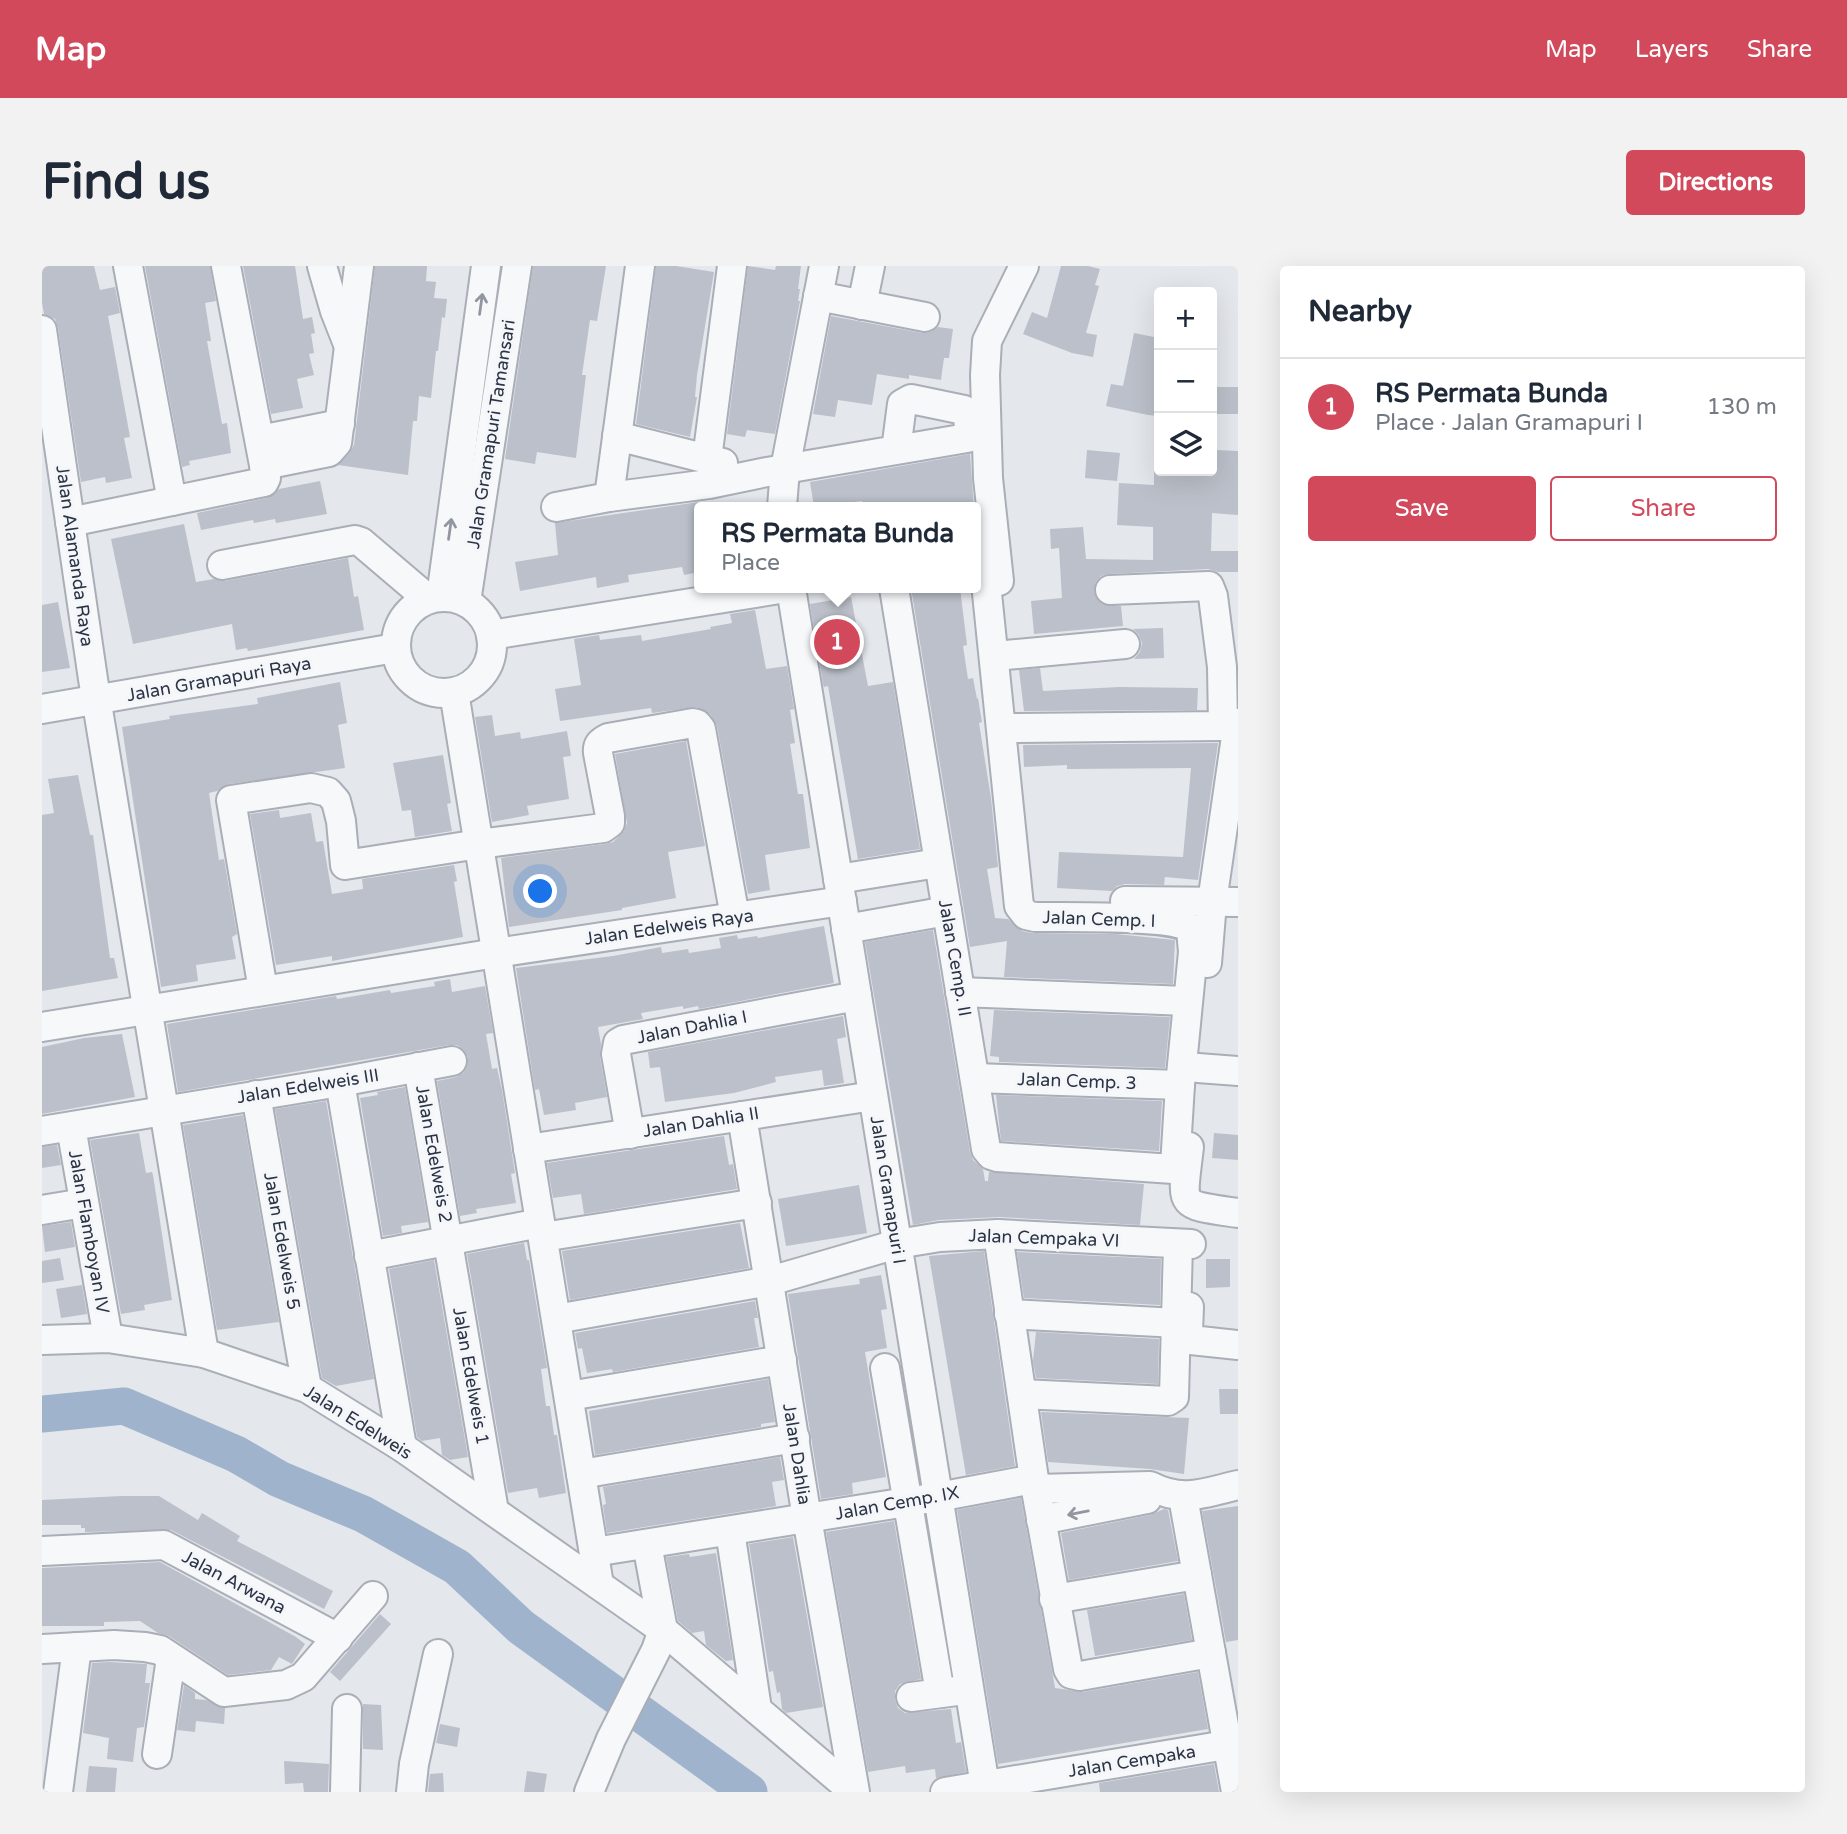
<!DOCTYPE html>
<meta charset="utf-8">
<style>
body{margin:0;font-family:"Varela Round",sans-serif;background:#f2f2f3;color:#1f2937}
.controls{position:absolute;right:21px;top:21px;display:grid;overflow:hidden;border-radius:7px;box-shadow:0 7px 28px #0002}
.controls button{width:63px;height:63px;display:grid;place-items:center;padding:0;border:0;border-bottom:2px solid #e0e1e3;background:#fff;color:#1f2937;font:35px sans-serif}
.you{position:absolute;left:499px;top:626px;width:24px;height:24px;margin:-18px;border:5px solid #fff;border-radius:50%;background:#1a73e8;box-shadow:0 0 0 10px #1a73e833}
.badge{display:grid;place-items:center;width:46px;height:46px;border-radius:50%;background:#d1495b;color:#fff;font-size:23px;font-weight:700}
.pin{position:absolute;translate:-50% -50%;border:4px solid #fff;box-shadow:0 2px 7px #0006}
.popup{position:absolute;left:652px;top:236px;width:287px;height:91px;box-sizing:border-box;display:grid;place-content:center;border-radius:7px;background:#fff;filter:drop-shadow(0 2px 5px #0005);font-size:23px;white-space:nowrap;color:#747a83}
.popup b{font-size:26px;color:#1f2937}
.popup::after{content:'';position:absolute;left:50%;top:100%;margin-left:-14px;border:14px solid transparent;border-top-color:#fff}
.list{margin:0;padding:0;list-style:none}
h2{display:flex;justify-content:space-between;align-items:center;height:91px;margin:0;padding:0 28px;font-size:30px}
h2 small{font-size:23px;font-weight:400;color:#747a83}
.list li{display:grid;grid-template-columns:46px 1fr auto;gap:21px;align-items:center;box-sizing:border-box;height:98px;padding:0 28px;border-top:2px solid #e0e1e3}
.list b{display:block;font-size:26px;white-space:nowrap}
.list p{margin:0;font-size:23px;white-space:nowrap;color:#747a83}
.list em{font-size:23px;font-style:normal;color:#747a83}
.actions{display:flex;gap:14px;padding:21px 28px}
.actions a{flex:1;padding:16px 0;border:2px solid #d1495b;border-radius:7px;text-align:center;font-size:24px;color:#d1495b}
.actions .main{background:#d1495b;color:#fff}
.icon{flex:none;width:38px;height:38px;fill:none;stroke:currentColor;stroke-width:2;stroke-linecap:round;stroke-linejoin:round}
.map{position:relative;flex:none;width:1196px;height:1526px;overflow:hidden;border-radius:7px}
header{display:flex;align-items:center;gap:42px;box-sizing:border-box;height:98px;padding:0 35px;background:#d1495b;color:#fff}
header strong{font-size:33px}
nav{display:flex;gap:38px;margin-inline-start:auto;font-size:24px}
.intro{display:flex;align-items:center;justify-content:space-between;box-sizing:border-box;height:168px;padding:0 42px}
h1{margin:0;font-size:49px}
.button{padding:18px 32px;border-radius:7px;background:#d1495b;color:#fff;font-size:24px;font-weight:700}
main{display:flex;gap:42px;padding:0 42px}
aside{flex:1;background:#fff;border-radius:7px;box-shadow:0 7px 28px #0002}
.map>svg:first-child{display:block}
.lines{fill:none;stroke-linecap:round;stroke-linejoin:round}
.river{stroke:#9fb4cc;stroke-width:37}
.building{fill:#bbc0ca}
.minor-casing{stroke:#a9aeb7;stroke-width:32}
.minor{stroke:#f7f8fa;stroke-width:28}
.oneway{stroke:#9196a0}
.labels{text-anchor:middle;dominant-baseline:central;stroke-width:6;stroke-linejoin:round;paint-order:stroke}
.street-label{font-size:18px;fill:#2b3445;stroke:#f4f6f9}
</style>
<header>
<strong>Map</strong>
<nav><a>Map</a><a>Layers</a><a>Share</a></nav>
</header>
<div class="intro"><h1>Find us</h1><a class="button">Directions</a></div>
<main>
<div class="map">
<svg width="1196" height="1526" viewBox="0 0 1196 1526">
<rect width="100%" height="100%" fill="#e4e7ec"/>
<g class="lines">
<!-- river -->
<polyline class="river" points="0,1148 82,1140 194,1188 237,1213 321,1248 415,1301 479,1361 707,1526"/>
</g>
<!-- building -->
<g class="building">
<polygon points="0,0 52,0 58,24 73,21 78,47 66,50 88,171 82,172 90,212 64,217 63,211 39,216 16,62 13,53 2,48 0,37"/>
<polygon points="103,0 168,0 174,35 163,37 169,75 165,75 180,158 185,157 189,187 147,195 148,199 140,201"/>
<polygon points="201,0 253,0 261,53 270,51 273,67 269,68 272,87 267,88 272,109 255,113 261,142 229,148"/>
<polygon points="333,0 385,0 384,15 394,16 392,32 405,33 403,52 400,51 396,85 394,85 389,132 377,130 375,155 371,155 366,209 296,199 307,188 312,179"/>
<polygon points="491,0 564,0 555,55 548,54 540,109 544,109 534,192 495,186 493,198 463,193"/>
<polygon points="614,0 634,0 672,6 655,109 653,131 655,131 648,171 594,158"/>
<polygon points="706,0 733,4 734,0 759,0 756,23 758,23 756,35 758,35 733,168 705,164 703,171 685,168"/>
<polygon points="1019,0 1046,0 1058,3 1053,19 1057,20 1044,67 1055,69 1051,91 1030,87 981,68 990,46 1005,52"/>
<polygon points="789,50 880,67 889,66 896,61 911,63 907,92 902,92 899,114 867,109 867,113 835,108 830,139 796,134 793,151 771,148"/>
<polygon points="1092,67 1117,72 1117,150 1106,149 1064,140 1069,118 1081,120"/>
<rect x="1170" y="121" width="26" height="27"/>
<polygon points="1045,184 1078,187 1075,215 1043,212"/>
<polygon points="1174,184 1196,185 1196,249 1170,247 1169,285 1196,285 1196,306 1176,306 1166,303 1067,308 1059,310 1054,316 1052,325 1054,332 1060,338 1079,340 1081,360 992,368 989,335 1020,332 1017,282 1009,283 1008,263 1041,261 1044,293 1111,294 1111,261 1075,259 1077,217 1112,219 1112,205 1173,205"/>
<polygon points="928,188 932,241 904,241 904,237 874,241 821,241 820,235 772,241 768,216"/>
<polygon points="278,215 285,248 234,257 233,253 212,257 211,254 159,264 155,247 225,232 237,223"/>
<polygon points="657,236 657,306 642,309 640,301 586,309 587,316 555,322 554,311 478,325 473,296 516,289 513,257"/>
<polygon points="142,258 154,316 172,313 183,315 306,292 312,331 316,330 322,364 206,385 205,382 194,384 190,358 91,378 69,273"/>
<polygon points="869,322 879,322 879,325 918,322 925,379 921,380 926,413 931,412 935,433 936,432 940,456 937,457 949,532 956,601 945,603 953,652 966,653 980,665 990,667 1074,668 1133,674 1131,718 962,711 965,675 928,681"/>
<polygon points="809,331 826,420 851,416 878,583 816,593 786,420 782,421 781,418 768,338"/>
<polygon points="16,336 28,402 0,406 0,339"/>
<polygon points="713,344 724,403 745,400 752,443 748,444 753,477 748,478 756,528 761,528 768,582 723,589 728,624 706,628 675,460 668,448 654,441 610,447 609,442 518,455 513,423 539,419 532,373 557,369 558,374 599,369 600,375 669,363 668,361 690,357 688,348"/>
<polygon points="1121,362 1122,392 1092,393 1098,386 1100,377 1097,369 1091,363"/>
<polygon points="998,402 1001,425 1077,421 1156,422 1155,444 982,445 977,404"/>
<polygon points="298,416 305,457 296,459 303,502 187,518 175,525 167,527 177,594 182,593 195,668 190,671 194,693 154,699 156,715 119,721 80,461 128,453 127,450 216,438 215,432"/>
<polygon points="450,449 453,470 478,466 479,473 525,465 529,490 521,491 527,533 485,540 487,549 450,556 433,451"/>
<polygon points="644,475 663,580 626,586 634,632 580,642 580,644 467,661 459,592 563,578 571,576 582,565 585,557 573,488"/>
<polygon points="1176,477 1156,614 1123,611 1122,619 1083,618 1075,620 1070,625 1015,622 1017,586 1141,591 1149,502 1025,503 1025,499 982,501 981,479"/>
<polygon points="401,489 409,537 405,538 410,565 373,571 369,544 360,545 351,497"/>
<polygon points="36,509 48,569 51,569 68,692 72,692 76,712 0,725 0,549 12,547 6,513"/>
<polygon points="237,544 238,552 269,547 274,576 281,575 290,628 321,623 320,613 412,599 415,615 412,616 421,671 290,695 290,690 234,699 208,548"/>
<polygon points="782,660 792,717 657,743 656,740 641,743 641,740 599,747 601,753 556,761 559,778 558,791 565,831 533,837 534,844 502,849 497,823 493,824 474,702 571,690 619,681 620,687 646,683 647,687 679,682 677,672 695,669 696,673 715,670 716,672"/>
<polygon points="891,664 928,886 931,894 941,903 943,915 946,915 947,906 1102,918 1098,959 957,951 897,954 871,959 823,676"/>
<polygon points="408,713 410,726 443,720 451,767 444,768 450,803 455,802 460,824 473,907 469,908 474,937 434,943 435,947 418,950 395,815 414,811 421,807 425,801 426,791 422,784 415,779 407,779 136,826 125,758 294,730 295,733 348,724 349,727 393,720 392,716"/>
<polygon points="952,744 1128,751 1123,802 957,796 957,791 948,790"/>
<polygon points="801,750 804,771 795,773 802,817 782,820 780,804 733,811 734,816 692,827 623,836 618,801 608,802 606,786"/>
<polygon points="80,768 93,831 0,848 0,781 42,772"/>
<polygon points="363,821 386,956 359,960 360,967 341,970 318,832 336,829 335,826"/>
<polygon points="954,829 1120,835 1117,885 959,875"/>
<polygon points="284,835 332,1113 294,1120 280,1112 233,843"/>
<polygon points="201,849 237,1056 175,1064 141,859"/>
<polygon points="97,867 104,907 110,906 111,909 130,1034 102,1039 103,1044 79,1048 48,874"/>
<polygon points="1172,867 1196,869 1196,894 1170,892"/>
<polygon points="682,870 687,899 691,898 695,923 542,948 539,928 511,932 505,897"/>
<polygon points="15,879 19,899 0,902 0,881"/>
<polygon points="817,919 825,967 744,980 736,933"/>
<polygon points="29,956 33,981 3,986 0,960"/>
<polygon points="698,957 707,1002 528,1034 520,985"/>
<polygon points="482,977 485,994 487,994 505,1102 499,1103 504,1140 508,1140 512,1169 515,1169 524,1227 497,1232 495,1222 466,1227 425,988"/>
<polygon points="942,985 973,1200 924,1209 887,990"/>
<polygon points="975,986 1119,993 1118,1039 982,1032"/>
<polygon points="18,992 22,1014 0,1017 0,995"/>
<polygon points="1164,993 1188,993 1188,1021 1164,1022"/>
<polygon points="392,994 426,1191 408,1194 400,1189 398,1172 380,1175 375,1171 347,1003"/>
<polygon points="839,1009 845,1043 839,1044 845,1082 823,1086 844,1211 810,1217 811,1228 779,1233 746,1028 818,1018 817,1013"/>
<polygon points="40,1019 45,1048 19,1052 14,1023"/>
<polygon points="713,1035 716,1052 712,1052 717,1081 571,1106 570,1103 545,1107 540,1082 536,1083 533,1067"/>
<polygon points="994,1066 1117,1073 1116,1118 994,1112 991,1095"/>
<polygon points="726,1113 733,1156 719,1158 719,1161 553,1189 547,1145"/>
<polygon points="1177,1123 1196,1123 1196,1148 1178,1148"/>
<polygon points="999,1146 1147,1152 1142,1208 1108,1203 1006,1196"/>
<polygon points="738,1191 742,1214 730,1216 734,1240 565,1267 561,1239 564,1238 561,1221"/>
<polygon points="79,1230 117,1230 156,1254 160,1247 198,1270 195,1275 291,1325 282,1343 129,1264 43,1266 43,1262 39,1262 39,1259 0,1259 0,1234"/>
<polygon points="979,1232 1013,1422 1041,1426 1156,1406 1166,1463 956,1498 915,1244"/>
<polygon points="1196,1240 1196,1374 1184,1376 1160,1245"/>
<polygon points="1122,1243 1126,1244 1136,1295 1027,1314 1019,1267 1108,1249"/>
<polygon points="852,1255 879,1413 858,1418 853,1425 853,1434 856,1442 863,1447 909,1443 914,1477 919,1476 924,1506 894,1512 893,1503 864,1507 863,1500 826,1506 784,1266"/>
<polygon points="751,1271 781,1441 744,1447 740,1443 738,1426 735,1427 731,1405 727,1406 707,1278"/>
<polygon points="674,1287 691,1394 684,1395 664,1379 662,1365 650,1367 636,1355 624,1291 647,1288 648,1291"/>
<polygon points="118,1296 254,1371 263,1378 250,1398 237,1391 229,1404 186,1409 127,1370 116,1367 98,1355 62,1356 62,1360 0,1360 0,1302"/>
<polygon points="1142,1328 1150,1374 1053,1390 1045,1344"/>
<polygon points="338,1348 349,1358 298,1415 288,1406"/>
<polygon points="67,1396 105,1398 103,1417 108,1417 102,1461 95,1462 91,1496 65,1493 67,1472 41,1467 50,1397"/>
<polygon points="142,1419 153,1427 153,1433 164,1434 183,1442 182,1458 154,1455 153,1466 135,1464"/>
<polygon points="321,1438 339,1439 341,1484 321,1483"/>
<polygon points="398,1458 418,1462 415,1481 394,1477"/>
<polygon points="242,1495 287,1498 286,1526 262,1526 261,1517 243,1518"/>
<polygon points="1172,1498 1177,1526 1058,1526 1057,1517"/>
<polygon points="47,1500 75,1502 73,1526 44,1526"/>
<polygon points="485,1505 505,1508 502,1526 482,1526"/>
<polygon points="401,1507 402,1526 386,1526 388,1508"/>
</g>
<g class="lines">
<defs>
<g id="minor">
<polyline points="86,0 130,235"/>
<polyline points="280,0 293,45 306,78"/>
<polyline points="776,30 883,51"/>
<polyline points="820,39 828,0"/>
<polyline points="0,64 51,413 162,1087"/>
<polyline points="575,170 681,197"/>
<polyline points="218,174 298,158"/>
<polyline points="665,193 690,0"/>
<polyline points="222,199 287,186 295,177 317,0"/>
<polyline points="567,231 598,0"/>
<polyline points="514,241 567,231 667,218 725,206 925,172 927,165 926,146 922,144 869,133 860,138 854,184"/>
<polyline points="740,241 743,203 782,0"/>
<polyline points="28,256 222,216 224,212 222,199 184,0"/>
<polyline points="180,299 313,274 319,276 386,333"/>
<polyline points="957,315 946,212 943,109 945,75 982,0"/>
<polyline points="749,322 944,1526"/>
<path d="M852,322l92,561 5,6 6,2 176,12 2,-3 5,-81 13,-133 -2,-23c-16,-14 -129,-12 -156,-12l-9,-2 -7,-9 -35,-342 -4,-6 -5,-2"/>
<polyline points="1068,324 1167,320 1171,330 1180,401 1181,460"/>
<circle cx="402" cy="379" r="48"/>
<polyline points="399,331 444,0"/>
<polyline points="424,336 475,0"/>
<polyline points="449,369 744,322"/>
<polyline points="964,389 1083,378"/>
<polyline points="412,426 557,1319"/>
<polyline points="0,443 353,382"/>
<polyline points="971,462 1181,460 1196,457"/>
<polyline points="796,613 896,597"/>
<polyline points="1083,635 1196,636"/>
<polyline points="804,663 905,645"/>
<polyline points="1165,697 1170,636 1196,457"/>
<path d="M221,724l-32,-190 80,-12 17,4 8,9 5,20 4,44 134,-21 124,-16 7,-5v-7l-12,-63c-1,-8 2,-11 10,-15l85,-15 4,1 4,5 34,188"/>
<polyline points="918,726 1145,735"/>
<polyline points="0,761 454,687 800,635"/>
<polyline points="376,801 452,1245"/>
<polyline points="1156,802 1196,805"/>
<polyline points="933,812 1138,819"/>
<polyline points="298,816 360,1181"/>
<polyline points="214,829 265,1122"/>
<polyline points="700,850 765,1252 813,1526"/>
<polyline points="29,861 66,1072"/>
<polyline points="0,865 298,816 410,795"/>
<polyline points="588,868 574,788 576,777 581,774 815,730"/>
<path d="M1147,881c-7,61 -13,57 49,66"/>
<polyline points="486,883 831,830"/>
<polyline points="0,944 42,937"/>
<polyline points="956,968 992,1213 1026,1403 1029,1408 1038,1410 1169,1387"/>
<polyline points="501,971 715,937"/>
<polyline points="327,990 498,957"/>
<polyline points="1147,1041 1146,1066 1149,1074 1196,1079"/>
<polyline points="967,1048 1135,1057"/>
<polyline points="514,1053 728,1015 855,978 898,971 956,968 1149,978"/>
<polyline points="0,1074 66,1072 162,1087 265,1122 360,1181 621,1364 812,1526"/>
<polyline points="843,1102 898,1427"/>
<polyline points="980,1128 1126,1135 1132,1131 1136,978"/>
<polyline points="527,1130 740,1094"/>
<polyline points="539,1208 753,1172"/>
<path d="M995,1223l113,-3c33,17 54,7 88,-1"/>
<polyline points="1141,1231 1194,1526"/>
<polyline points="999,1254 1105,1233"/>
<polyline points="688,1265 715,1443"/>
<polyline points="0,1285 122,1279 296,1372"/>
<polyline points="552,1286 896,1231 992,1213"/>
<polyline points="1012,1333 1155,1309"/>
<polyline points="0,1383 72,1379 103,1381 118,1384 182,1426 244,1419 261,1411 331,1330"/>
<polyline points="869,1431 915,1425"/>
<polyline points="115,1488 129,1392"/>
<polyline points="16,1526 35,1381"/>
<polyline points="303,1526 305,1443"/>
<polyline points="369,1526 372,1498 396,1388"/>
<polyline points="547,1526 569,1473 614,1384 621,1364 605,1278"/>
<polyline points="903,1526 1196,1477"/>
</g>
</defs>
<!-- minor casing -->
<use href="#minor" class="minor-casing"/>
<!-- minor -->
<use href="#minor" class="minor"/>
</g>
<!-- one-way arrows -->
<defs><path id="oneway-shaft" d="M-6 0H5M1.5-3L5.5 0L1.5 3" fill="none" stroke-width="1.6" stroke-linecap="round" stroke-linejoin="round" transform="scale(1.75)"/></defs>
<g class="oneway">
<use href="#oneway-shaft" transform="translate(439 38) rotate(-82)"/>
<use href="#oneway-shaft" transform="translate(408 263) rotate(-82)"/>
<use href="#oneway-shaft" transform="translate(1036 1247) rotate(169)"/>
</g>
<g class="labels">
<!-- street labels -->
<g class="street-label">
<text transform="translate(449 168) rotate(-81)">Jalan Gramapuri Tamansari</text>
<text transform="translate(33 290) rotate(82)">Jalan Alamanda Raya</text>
<text transform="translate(177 413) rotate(-10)">Jalan Gramapuri Raya</text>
<text transform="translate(1057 653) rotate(2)">Jalan Cemp. I</text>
<text transform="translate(627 661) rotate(-8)">Jalan Edelweis Raya</text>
<text transform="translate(913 692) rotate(80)">Jalan Cemp. II</text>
<text transform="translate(650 761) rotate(-11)">Jalan Dahlia I</text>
<text transform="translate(1035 815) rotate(2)">Jalan Cemp. 3</text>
<text transform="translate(266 820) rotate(-9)">Jalan Edelweis III</text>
<text transform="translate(659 856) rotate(-9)">Jalan Dahlia II</text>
<text transform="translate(392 888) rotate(80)">Jalan Edelweis 2</text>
<text transform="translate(846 924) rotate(81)">Jalan Gramapuri I</text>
<text transform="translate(47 966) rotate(80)">Jalan Flamboyan IV</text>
<text transform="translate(1002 972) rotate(2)">Jalan Cempaka VI</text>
<text transform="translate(240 975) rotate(80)">Jalan Edelweis 5</text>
<text transform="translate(429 1110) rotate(80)">Jalan Edelweis 1</text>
<text transform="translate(316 1156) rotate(32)">Jalan Edelweis</text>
<text transform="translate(755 1188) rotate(81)">Jalan Dahlia</text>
<text transform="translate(855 1237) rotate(-10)">Jalan Cemp. IX</text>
<text transform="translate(192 1316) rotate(28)">Jalan Arwana</text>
<text transform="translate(1090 1495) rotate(-9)">Jalan Cempaka</text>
</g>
</g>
</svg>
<div class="controls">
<button>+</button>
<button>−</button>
<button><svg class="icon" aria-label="layers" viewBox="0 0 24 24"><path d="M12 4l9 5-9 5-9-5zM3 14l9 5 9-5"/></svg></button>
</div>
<div class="you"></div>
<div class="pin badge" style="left:795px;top:376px">1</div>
<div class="popup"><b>RS Permata Bunda</b>Place</div>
</div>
<aside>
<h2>Nearby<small></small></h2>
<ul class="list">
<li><span class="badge">1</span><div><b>RS Permata Bunda</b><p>Place · Jalan Gramapuri I</p></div><em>130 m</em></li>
</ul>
<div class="actions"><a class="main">Save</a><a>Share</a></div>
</aside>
</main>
